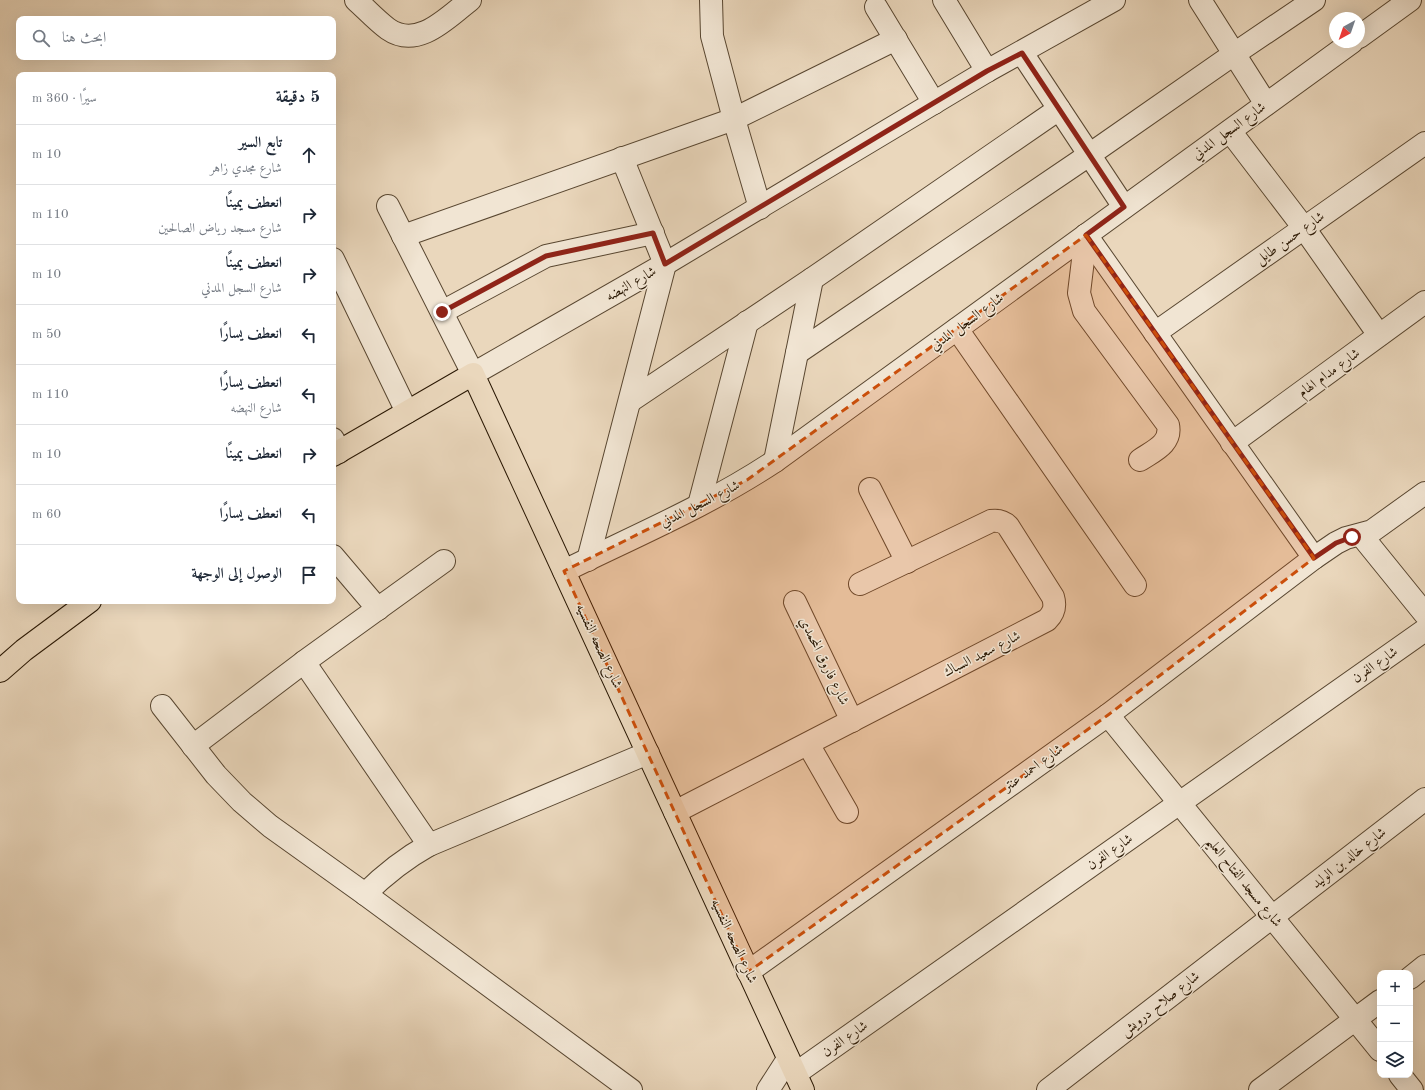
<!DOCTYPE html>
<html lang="ar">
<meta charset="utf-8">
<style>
body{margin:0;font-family:"Old Standard TT",Amiri,serif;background:#f2f2f3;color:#1f2937;direction:rtl}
.controls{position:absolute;right:12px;bottom:12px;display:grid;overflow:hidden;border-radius:8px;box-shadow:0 4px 16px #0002}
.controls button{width:36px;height:36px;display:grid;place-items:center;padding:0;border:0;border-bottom:1px solid #e0e1e3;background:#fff;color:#1f2937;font:20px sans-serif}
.compass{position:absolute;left:1329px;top:12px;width:36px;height:36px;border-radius:50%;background:#fff;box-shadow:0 4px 16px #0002;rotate:220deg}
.stop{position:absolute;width:12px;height:12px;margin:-9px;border:3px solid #8f2418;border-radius:50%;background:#fff}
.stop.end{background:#8f2418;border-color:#fff;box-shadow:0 1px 4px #0008}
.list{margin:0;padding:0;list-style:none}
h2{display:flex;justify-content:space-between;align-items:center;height:52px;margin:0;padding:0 16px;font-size:17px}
h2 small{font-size:13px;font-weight:400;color:#747a83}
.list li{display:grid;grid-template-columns:26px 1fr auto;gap:12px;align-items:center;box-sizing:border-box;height:60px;padding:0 16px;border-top:1px solid #e0e1e3}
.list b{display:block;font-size:15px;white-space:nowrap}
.list p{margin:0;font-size:13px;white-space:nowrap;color:#747a83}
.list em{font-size:13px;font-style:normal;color:#747a83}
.icon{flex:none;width:22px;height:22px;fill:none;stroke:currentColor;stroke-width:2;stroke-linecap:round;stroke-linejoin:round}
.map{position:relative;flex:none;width:1425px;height:1090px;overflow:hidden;direction:ltr}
.search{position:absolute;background:#fff;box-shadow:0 4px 16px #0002;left:16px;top:16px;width:320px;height:44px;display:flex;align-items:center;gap:10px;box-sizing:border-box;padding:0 14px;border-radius:8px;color:#747a83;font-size:15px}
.panel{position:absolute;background:#fff;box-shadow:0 4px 16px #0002;left:16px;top:72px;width:320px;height:532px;border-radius:8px;direction:rtl}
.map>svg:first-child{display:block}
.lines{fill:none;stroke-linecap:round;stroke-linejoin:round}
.minor-casing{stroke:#594731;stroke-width:24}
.major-casing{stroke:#291703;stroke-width:24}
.minor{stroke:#f1e5d3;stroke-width:22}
.major{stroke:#ead7bc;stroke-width:22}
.route{stroke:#8f2418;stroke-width:5}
.marked{fill:#cb4f0b;fill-opacity:0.2;stroke:#cb4f0b;stroke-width:3;stroke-dasharray:8 5;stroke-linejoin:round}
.labels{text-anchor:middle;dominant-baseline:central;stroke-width:3;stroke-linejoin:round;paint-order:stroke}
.street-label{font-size:14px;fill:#291703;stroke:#f1e5d3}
</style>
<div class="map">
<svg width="1425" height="1090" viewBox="0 0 1425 1090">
<rect width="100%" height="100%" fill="#ead7bc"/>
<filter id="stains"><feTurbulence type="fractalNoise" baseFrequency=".005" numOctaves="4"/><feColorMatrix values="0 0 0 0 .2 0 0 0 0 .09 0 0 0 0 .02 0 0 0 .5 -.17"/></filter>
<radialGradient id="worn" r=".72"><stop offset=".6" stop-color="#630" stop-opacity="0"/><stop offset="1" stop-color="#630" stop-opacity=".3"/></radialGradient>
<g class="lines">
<defs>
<g id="minor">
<path d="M356,0c10,9 20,20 32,29 30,21 60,-12 82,-29"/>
<polyline points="711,0 712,36 734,119 760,208"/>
<polyline points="944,0 987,71"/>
<polyline points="1200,0 1266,104"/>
<polyline points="876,7 934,103"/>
<polyline points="1359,37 1410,0"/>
<polyline points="1022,53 1124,207"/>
<polyline points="1230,131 1304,228 1379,335"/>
<polyline points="388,206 473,374 665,264 987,71 1114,0"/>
<polyline points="1086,235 1314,558"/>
<path d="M1086,235l-7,58 5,18 84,114c4,19 -15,26 -28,35"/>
<polyline points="403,236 734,119 896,39"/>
<polyline points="333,259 407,412"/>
<polyline points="442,312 546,256 653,233"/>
<polyline points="957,329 1135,585"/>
<polyline points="1155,333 1425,143"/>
<polyline points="797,353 1089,155 1234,54 1314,0"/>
<polyline points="630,401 812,279 1059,109"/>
<polyline points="333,439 339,452"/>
<polyline points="1232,443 1425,302"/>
<polyline points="775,461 812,279"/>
<polyline points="870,489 907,562"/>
<polyline points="699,505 747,322"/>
<polyline points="1361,535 1425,614"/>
<polyline points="333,556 378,609"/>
<polyline points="588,560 665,264 622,158"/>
<path d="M564,571c71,-35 145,-66 211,-110l577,-419"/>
<polyline points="795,602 852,721"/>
<polyline points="304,662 429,845"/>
<polyline points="162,706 216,775 242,802 270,826 365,894 631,1090"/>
<polyline points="1108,715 1380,1050"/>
<polyline points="808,744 847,812"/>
<polyline points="193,746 304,662 444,561"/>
<path d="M675,812l372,-192c7,-7 9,-13 6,-23l-45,-71c-5,-5 -10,-6 -17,-5l-131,63"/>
<path d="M365,894c20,-20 39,-35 64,-49l219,-92"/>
<polyline points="748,972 1108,715 1314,558 1336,543 1346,538 1372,531 1425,493"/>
<polyline points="1410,978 1425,966"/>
<polyline points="795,1074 1425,630"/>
<polyline points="1400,1075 1412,1090"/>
<polyline points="768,1090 788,1059"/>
<polyline points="1048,1090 1425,799"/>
<polyline points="1260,1090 1380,1001"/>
</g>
<g id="major">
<polyline points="333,455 473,374 803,1090"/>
<polyline points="0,671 24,650 90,601"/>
</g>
</defs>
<!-- minor casing -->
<use href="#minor" class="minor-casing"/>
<!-- major casing -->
<use href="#major" class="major-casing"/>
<!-- minor -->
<use href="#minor" class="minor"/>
<!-- major -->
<use href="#major" class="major"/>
</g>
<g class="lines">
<!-- route -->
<polyline class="route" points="442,312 546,256 653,233 665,264 987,71 1022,53 1124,207 1086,235 1314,558 1336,543 1352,537"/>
</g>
<!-- marked area -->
<path class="marked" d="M1086,235l228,323 -206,157 -360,257 -184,-401 183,-91z"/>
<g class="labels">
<!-- street labels -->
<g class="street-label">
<text transform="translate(1229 131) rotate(-36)">شارع السجل المدني</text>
<text transform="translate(1290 238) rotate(-35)">شارع حسن طايل</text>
<text transform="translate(631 284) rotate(-30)">شارع النهضه</text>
<text transform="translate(967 322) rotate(-36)">شارع السجل المدني</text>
<text transform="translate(1329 373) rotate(-36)">شارع مدام الهام</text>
<text transform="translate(700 504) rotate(-27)">شارع السجل المدني</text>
<text transform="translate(599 646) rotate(65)">شارع الصحه النفسيه</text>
<text transform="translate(982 654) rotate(-27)">شارع سعيد السباك</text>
<text transform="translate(824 661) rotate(64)">شارع فاروق المحمدي</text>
<text transform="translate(1375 665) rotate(-35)">شارع الفرن</text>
<text transform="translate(1033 768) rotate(-36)">شارع احمد عنتر</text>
<text transform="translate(1110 852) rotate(-35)">شارع الفرن</text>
<text transform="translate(1349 858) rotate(-38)">شارع خالد بن الوليد</text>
<text transform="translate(1244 882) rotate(51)">شارع مسجد الفتاح العليم</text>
<text transform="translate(734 941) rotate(65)">شارع الصحه النفسيه</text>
<text transform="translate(1160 1004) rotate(-38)">شارع صلاح درويش</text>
<text transform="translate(845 1039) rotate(-35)">شارع الفرن</text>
</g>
</g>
<rect width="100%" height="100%" filter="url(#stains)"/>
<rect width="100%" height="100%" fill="url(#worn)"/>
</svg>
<div class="controls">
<button>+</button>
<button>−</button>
<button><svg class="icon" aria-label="layers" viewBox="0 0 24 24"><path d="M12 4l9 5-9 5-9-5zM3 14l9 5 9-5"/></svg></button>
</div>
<svg class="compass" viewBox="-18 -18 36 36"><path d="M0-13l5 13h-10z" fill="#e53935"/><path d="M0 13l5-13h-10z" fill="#747a83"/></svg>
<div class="stop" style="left:1352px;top:537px"></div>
<div class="stop end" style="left:442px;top:312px"></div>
<div class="search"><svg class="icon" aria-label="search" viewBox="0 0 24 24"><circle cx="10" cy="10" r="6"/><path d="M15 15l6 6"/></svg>ابحث هنا</div>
<section class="panel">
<h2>5 دقيقة<small>سيرًا · 360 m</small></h2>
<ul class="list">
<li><svg class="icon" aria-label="ahead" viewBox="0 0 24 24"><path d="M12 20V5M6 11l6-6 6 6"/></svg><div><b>تابع السير</b><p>شارع مجدي زاهر</p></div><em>10 m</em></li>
<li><svg class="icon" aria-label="right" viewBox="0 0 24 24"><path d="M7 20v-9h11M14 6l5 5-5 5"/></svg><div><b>انعطف يمينًا</b><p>شارع مسجد رياض الصالحين</p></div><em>110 m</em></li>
<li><svg class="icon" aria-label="right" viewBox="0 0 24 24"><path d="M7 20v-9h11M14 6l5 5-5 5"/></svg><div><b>انعطف يمينًا</b><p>شارع السجل المدني</p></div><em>10 m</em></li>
<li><svg class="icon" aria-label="left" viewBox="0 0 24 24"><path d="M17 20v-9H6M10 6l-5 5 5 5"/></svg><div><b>انعطف يسارًا</b></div><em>50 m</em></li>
<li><svg class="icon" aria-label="left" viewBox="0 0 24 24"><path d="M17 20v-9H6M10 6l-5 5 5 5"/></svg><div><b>انعطف يسارًا</b><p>شارع النهضه</p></div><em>110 m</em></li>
<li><svg class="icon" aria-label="right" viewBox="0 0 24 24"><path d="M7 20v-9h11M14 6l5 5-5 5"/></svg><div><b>انعطف يمينًا</b></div><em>10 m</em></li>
<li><svg class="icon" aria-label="left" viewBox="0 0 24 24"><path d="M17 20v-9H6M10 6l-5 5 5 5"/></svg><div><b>انعطف يسارًا</b></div><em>60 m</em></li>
<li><svg class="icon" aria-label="arrive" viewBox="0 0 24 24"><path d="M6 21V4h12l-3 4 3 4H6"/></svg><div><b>الوصول إلى الوجهة</b></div></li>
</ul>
</section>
</div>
